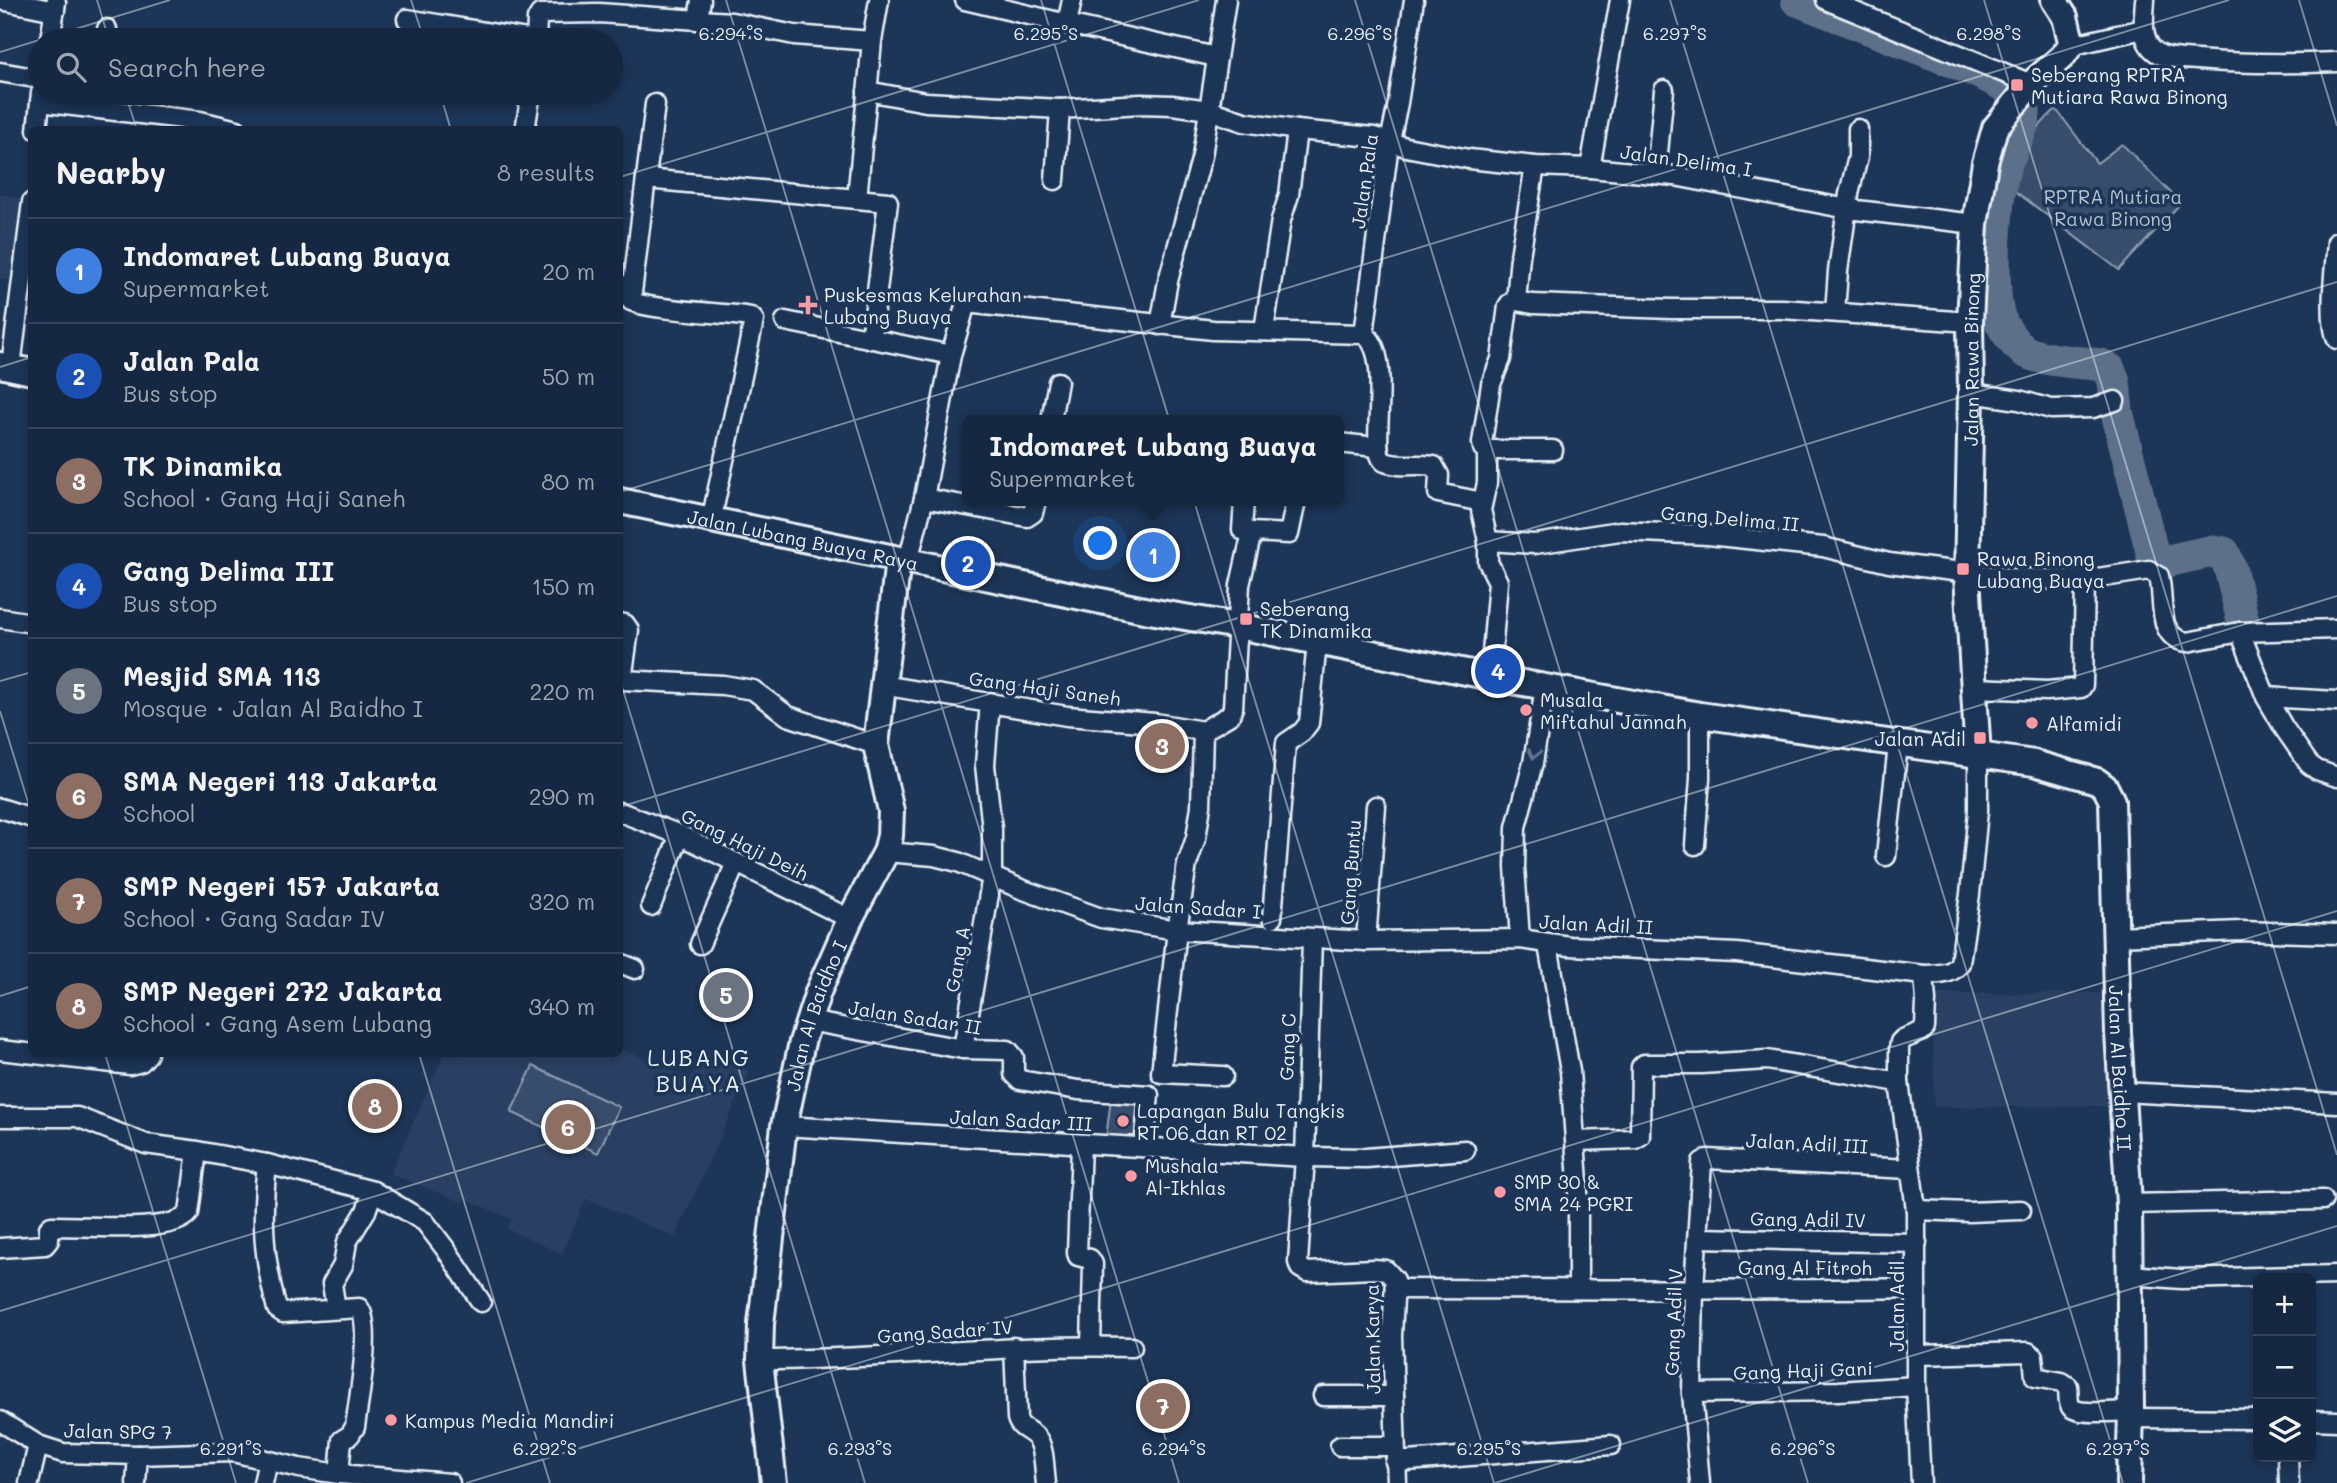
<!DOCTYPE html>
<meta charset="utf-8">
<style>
body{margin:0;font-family:Mali,sans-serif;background:#23344c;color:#f1f3f6}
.controls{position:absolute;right:21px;bottom:21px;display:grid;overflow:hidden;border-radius:10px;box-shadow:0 4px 10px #0003}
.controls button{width:63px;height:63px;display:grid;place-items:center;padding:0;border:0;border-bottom:2px solid #35445a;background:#162841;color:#f1f3f6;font:35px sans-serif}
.you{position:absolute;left:1101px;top:544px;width:24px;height:24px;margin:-18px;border:5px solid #fff;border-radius:50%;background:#1a73e8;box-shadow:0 0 0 10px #1a73e833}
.badge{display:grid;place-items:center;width:46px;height:46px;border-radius:50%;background:#ff9aa2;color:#fff;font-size:23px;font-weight:700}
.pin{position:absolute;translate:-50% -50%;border:4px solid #fff;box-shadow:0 2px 7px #0006}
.popup{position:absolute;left:962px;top:415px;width:382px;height:91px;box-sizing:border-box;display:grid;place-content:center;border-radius:10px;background:#162841;filter:drop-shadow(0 2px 5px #0005);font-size:23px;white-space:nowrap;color:#9ea6b1}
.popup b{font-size:26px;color:#f1f3f6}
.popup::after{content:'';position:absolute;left:50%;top:100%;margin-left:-14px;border:14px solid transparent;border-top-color:#162841}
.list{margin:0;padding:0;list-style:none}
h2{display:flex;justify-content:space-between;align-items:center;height:91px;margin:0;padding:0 28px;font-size:30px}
h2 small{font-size:23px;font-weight:400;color:#9ea6b1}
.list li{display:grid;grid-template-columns:46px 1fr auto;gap:21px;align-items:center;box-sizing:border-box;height:105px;padding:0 28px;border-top:2px solid #35445a}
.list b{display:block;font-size:26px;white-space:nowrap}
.list p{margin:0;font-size:23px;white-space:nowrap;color:#9ea6b1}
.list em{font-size:23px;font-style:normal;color:#9ea6b1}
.icon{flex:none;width:38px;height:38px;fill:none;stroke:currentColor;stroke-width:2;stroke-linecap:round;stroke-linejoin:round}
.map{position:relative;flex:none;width:2337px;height:1483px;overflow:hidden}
.search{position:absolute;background:#162841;box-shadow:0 4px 10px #0003;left:28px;top:28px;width:595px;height:77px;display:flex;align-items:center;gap:18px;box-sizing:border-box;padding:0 24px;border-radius:38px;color:#9ea6b1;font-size:26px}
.panel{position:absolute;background:#162841;box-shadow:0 4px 10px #0003;left:28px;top:126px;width:595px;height:931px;border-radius:10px}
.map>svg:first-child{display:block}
.built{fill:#2a4162}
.green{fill:#374d6c;stroke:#909fb2;stroke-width:2}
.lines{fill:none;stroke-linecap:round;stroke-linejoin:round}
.river{stroke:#5d7089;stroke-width:33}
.street-casing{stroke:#e8f1f8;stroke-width:23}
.secondary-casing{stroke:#e8f1f8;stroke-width:30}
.street{stroke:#1d3557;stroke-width:18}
.secondary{stroke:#1d3557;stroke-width:24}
.oneway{stroke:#64778f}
.ticks{fill:none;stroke:#e8f1f8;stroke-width:2;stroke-opacity:0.45}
.poi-dot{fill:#ff9aa2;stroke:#1d3557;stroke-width:2.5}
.labels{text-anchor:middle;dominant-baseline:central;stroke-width:7;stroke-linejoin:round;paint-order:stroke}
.poi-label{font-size:19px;fill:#e8f1f8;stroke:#1d3557;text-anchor:start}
.street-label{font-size:19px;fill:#e8f1f8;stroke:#1d3557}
.park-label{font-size:19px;fill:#b3c0ce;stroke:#1d3557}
.quarter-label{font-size:23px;letter-spacing:2px;fill:#e8f1f8;stroke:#1d3557}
.ticks-label{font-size:18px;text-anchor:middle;fill:#e8f1f8;stroke:#1d3557;stroke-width:7;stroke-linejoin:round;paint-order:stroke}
</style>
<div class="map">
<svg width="2337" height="1483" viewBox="0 0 2337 1483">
<rect width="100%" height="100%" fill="#1d3557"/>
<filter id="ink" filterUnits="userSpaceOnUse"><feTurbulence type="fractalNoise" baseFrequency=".0143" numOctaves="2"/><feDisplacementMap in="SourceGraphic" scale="14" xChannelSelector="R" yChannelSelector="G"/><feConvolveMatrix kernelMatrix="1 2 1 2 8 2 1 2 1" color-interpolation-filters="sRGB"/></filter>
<g filter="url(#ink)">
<!-- built -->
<g class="built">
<polygon points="0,194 25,200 9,280 0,278"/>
<polygon points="2107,993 2108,1106 1934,1107 1933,994"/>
<polygon points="620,1048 689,1079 704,1054 750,1071 675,1237 586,1199 562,1254 507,1229 511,1219 466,1199 462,1202 390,1174 444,1054 620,1054"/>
</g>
<!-- green -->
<g class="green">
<path d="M2056,109l41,54 25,-19 59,59 -62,67 -108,-82c9,-34 18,-55 45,-79z"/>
<polygon points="533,1066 619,1107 598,1153 511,1112"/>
<polygon points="1111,1098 1140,1102 1135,1143 1106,1139"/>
</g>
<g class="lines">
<!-- river -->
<path class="river" d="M1797,0l165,65c20,9 51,20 61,41 6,14 -13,46 -18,60 -10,28 -16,127 -5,154 5,10 13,23 23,30 15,11 58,12 78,15l8,4 5,12 3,31 37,148 4,3 55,-12 11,2 6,15 13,53"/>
<defs>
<g id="street">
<polyline points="1,0 55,11"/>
<polyline points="965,0 1067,24"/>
<polyline points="1072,0 1067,24 1216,57"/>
<polyline points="1826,0 2031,84"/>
<path d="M2145,0c-1,18 -6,43 14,54 10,5 27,5 38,6 47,4 93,4 140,2"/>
<polyline points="407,19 533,40"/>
<polyline points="698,20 732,22 794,35 872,41"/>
<polyline points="50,40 56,2"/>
<polyline points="105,40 107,29"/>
<polyline points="536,40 537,19 540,14 599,13 698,20 701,0"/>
<polyline points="2070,46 2143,29"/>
<polyline points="0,72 40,79"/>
<polyline points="867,91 926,102 1060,109 1141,104 1172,105 1209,110 1244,122 1297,130 1374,137 1406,147 1469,159 1535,166 1590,168 1675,176 1848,209 1975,224"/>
<polyline points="40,102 200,121 237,130"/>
<polyline points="37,130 41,93"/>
<polyline points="525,130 531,93"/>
<polyline points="1590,168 1620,0"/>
<polyline points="1656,174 1664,90"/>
<polyline points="646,179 888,202 871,339"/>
<polyline points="1055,180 1060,109"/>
<polyline points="857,199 872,41 879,0"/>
<path d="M2337,242c-2,23 -9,79 0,97"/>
<path d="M620,284c4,4 7,14 12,17 14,9 96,12 119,16l3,3 -43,201"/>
<polyline points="631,301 655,104"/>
<polyline points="1516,301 1533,304 1671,309 1782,309 1970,322"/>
<polyline points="1516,301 1520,256 1535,166"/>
<polyline points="1835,312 1838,271 1849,194 1858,157 1858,129"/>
<polyline points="785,321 951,355"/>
<polyline points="1160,325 1168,281 1202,156 1226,0"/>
<polyline points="1264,330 1281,220 1289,195 1297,130"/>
<path d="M1364,334c32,22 2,119 21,128 14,6 34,1 49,4l5,9 -1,18 44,9"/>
<polyline points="11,366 32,202"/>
<polyline points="1971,393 2019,400 2051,409 2093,408 2115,401"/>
<polyline points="1051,420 1058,382"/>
<polyline points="1338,443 1377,447"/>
<polyline points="1487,450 1553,450"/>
<polyline points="924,498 1027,517 1033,513 1036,501"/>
<polyline points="1244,501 1242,530 1252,532"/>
<path d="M1488,541l47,3 85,-13 88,4 115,12 66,16 120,15 76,2 64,-10 10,6c6,22 -4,62 28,66l53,-10 26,65 18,31 25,36 8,6 20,7"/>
<polyline points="908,561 924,498 951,355 966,303 1213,330 1364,334 1388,151 1398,103 1414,0"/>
<polyline points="0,618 32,623"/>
<polyline points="620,623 625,624 629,630 622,680 620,680"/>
<polyline points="2240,632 2337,629"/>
<polyline points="1490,677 1498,582 1488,562 1488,541 1481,510 1487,483 1487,450 1483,448 1482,443 1491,384 1501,359 1508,306 1511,302 1516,301"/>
<polyline points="622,680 723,685 753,690 788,716 876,745"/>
<polyline points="882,685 1067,716 1155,723 1203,731"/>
<polyline points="1975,688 2047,691 2081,688 2083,685 2085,580"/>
<polyline points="2266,697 2337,701"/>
<polyline points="0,808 32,818"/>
<polyline points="620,812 680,835 850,919"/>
<polyline points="1695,845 1700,778 1700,715"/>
<path d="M886,852l48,4 24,6 63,27 80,29 76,12 189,11 154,-2 49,7 168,7 187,22c13,-1 28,1 36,-12l10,-69 8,-83v-55"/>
<polyline points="1886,856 1898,745"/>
<polyline points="651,906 680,835"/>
<polyline points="1272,918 1286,743 1302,732 1309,723 1317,642"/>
<polyline points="2116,936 2241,931 2337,934"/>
<polyline points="1312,939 1305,1157 1298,1262 1300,1268 1307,1272 1374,1269 1386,1270 1395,1280 1392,1336 1397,1483"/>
<polyline points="1520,939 1515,867 1516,827 1533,763 1545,687"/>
<polyline points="1366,941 1376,806"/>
<polyline points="700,944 736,863"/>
<polyline points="1548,945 1570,1071 1578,1182 1578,1289"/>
<polyline points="620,963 635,969"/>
<polyline points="808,1021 963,1049 1008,1050 1014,1057 1014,1074 1020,1080 1078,1090 1149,1095 1144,1147"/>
<polyline points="963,1049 992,876 992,829 985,765 990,702"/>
<polyline points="0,1050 130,1065 141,1062 148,1054"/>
<polyline points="1223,1076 1161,1073 1177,930 1187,864 1196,838 1201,806 1203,731 1230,715 1233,708 1240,585 1252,532 1289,534 1296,501"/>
<polyline points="2122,1092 2337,1103"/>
<polyline points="0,1117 77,1117 146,1144 197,1151 267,1164 373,1191 425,1222 447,1251 481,1302"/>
<polyline points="784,1126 1305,1157 1366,1158 1465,1150"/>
<polyline points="1576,1141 1635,1139 1640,1136 1641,1067 1644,1064 1701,1064 1767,1060 1899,1082"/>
<polyline points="1081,1145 1077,1253 1078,1256 1090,1259 1093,1264 1091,1346"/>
<path d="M267,1164c-6,54 -4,92 10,145l6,4 76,-5c14,16 -1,96 -4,119l-5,8 -8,5 -3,34"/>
<polyline points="2129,1204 2323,1200"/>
<polyline points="1916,1210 1969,1212 2021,1210"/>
<polyline points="1698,1238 1917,1243"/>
<path d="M0,1248l45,-3 4,-5v-12l2,-2c29,-1 121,9 138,-13l8,-62"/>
<polyline points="2130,1275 2181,1279 2337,1275"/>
<path d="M1395,1289c174,0 348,2 521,-1"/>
<polyline points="336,1309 332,1284 343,1265 347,1242 366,1211 373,1191"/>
<path d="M1014,1347l3,71c3,12 13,11 20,20 8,10 7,32 9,45"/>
<path d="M1917,1355l111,-3 5,4 2,21 27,5 6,4c1,6 -1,18 4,22 8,7 48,3 59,3"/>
<path d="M760,1360c124,0 248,-17 372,-13"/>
<polyline points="1692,1393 1839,1391 1916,1386"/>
<polyline points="1323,1396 1394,1396"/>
<polyline points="2131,1418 2258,1419"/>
<polyline points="2311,1420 2337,1421"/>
<polyline points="0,1421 38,1445 63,1453 138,1455 233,1452 299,1468 339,1474 450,1483"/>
<polyline points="1340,1446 1394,1446"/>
<polyline points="2288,1457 2289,1483"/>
<polyline points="1395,1462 1611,1445"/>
<polyline points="29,1483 38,1445"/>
<polyline points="136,1483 138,1455"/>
<polyline points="263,1483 268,1461"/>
<polyline points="1700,1483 1692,1393 1694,1288 1702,1162 1707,1159 1910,1169"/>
<polyline points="1921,1483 1916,1386 1916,1210 1899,1082 1899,1049 1900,1042 1903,1039 1921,1032 1925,1028 1926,1001 1924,975"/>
</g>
<g id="secondary">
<polyline points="0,365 32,372"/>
<path id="s1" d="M620,501l529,110 89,15 258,52 204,37 334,48 63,18 8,6 7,14 6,232 11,171 2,207 -2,72"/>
<path id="s2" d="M1978,756l-11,-180 4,-183 -1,-71 5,-98 10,-61 10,-35 36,-44 32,-28 7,-10 1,-5 -6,-24 -11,-17"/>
<path id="s3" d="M774,1483l-14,-123 1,-36 23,-198 18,-84 16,-50 32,-73 36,-67 4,-16 1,-25 -15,-66 22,-185"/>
</g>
</defs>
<!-- street casing -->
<use href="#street" class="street-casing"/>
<!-- secondary casing -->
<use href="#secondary" class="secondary-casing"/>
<!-- street -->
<use href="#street" class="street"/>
<!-- secondary -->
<use href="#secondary" class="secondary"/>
</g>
<!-- one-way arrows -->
<defs><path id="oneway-chevron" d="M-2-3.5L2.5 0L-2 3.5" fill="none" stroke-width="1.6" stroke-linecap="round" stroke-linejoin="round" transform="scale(1.75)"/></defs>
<use class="oneway" href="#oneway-chevron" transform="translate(1534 754) rotate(101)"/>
</g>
<!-- ticks -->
<path class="ticks" d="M97,0l12,40M411,0l13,40M726,0l453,1483M1041,0l453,1483M1355,0l453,1483M1670,0l453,1483M1984,0l353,1155M2299,0l38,126M0,52l170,-52M125,93l12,37M440,93l11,37M620,177l579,-177M0,367l32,-10M620,492l1609,-492M620,680l245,803M0,681l32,-9M0,711l32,104M620,807l1717,-525M0,996l32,-10M105,1054l131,429M419,1054l131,429M0,1311l2337,-715M466,1483l1871,-572M1495,1483l842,-257"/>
<!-- markers -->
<g class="poi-dot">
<rect x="2010" y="78" width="14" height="14" rx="3.5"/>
<path d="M804.5 294.5h7v7h7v7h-7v7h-7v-7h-7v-7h7z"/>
<rect x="1956" y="562" width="14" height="14" rx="3.5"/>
<rect x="1239" y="612" width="14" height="14" rx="3.5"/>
<circle cx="1526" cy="710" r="7"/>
<circle cx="2032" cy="723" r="7"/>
<rect x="1973" y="731" width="14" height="14" rx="3.5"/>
<circle cx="1123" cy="1121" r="7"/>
<circle cx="1131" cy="1176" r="7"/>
<circle cx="1500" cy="1192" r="7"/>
<circle cx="391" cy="1420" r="7"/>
</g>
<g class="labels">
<!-- poi labels -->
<g class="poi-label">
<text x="2031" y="74">Seberang RPTRA<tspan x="2031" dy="22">Mutiara Rawa Binong</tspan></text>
<text x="824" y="294">Puskesmas Kelurahan<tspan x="824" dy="22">Lubang Buaya</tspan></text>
<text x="1977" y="558">Rawa Binong<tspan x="1977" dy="22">Lubang Buaya</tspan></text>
<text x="1260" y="608">Seberang<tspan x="1260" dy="22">TK Dinamika</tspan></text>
<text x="1540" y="699">Musala<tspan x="1540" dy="22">Miftahul Jannah</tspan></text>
<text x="2046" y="723">Alfamidi</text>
<text x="1966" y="738" text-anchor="end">Jalan Adil</text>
<text x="1137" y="1110">Lapangan Bulu Tangkis<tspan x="1137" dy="22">RT 06 dan RT 02</tspan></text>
<text x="1145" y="1165">Mushala<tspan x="1145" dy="22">Al-Ikhlas</tspan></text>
<text x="1514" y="1181">SMP 30 &amp;<tspan x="1514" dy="22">SMA 24 PGRI</tspan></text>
<text x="405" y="1420">Kampus Media Mandiri</text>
</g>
<!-- street labels -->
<g class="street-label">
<text transform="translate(1686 160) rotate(8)">Jalan Delima I</text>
<text transform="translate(1364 181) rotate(-82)">Jalan Pala</text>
<text stroke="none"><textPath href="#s2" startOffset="397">Jalan Rawa Binong</textPath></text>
<text transform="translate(1730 518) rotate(5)">Gang Delima II</text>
<text stroke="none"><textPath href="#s1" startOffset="187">Jalan Lubang Buaya Raya</textPath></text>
<text transform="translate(1045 688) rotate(8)">Gang Haji Saneh</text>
<text transform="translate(745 844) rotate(26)">Gang Haji Deih</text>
<text transform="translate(1350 872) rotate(-86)">Gang Buntu</text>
<text transform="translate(1198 907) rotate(4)">Jalan Sadar I</text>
<text transform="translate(1596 924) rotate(3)">Jalan Adil II</text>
<text transform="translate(957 959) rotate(-80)">Gang A</text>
<text stroke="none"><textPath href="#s3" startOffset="474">Jalan Al Baidho I</textPath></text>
<text transform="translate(915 1017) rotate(9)">Jalan Sadar II</text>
<text transform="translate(1287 1047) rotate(-88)">Gang C</text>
<text stroke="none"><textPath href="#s1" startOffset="1797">Jalan Al Baidho II</textPath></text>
<text transform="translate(1021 1120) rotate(3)">Jalan Sadar III</text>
<text transform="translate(1807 1143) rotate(3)">Jalan Adil III</text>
<text transform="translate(1808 1219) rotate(1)">Gang Adil IV</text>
<text x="1805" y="1267">Gang Al Fitroh</text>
<text transform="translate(1896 1306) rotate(-90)">Jalan Adil</text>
<text transform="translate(1673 1322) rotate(-88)">Gang Adil V</text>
<text transform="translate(945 1331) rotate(-4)">Gang Sadar IV</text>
<text transform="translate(1372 1339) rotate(-91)">Jalan Karya</text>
<text transform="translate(1803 1370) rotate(-2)">Gang Haji Gani</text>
<text transform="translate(118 1431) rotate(1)">Jalan SPG 7</text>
</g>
<!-- park labels -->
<g class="park-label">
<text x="2113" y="196">RPTRA Mutiara<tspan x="2113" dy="22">Rawa Binong</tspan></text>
</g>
<!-- quarter labels -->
<g class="quarter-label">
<text x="699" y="1057">LUBANG<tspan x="699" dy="26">BUAYA</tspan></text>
</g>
</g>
<g class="ticks-label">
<text x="731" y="40">6.294°S</text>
<text x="1046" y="40">6.295°S</text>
<text x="1360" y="40">6.296°S</text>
<text x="1675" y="40">6.297°S</text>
<text x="1989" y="40">6.298°S</text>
<text x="231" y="1455">6.291°S</text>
<text x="545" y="1455">6.292°S</text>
<text x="860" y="1455">6.293°S</text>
<text x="1174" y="1455">6.294°S</text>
<text x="1489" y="1455">6.295°S</text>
<text x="1803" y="1455">6.296°S</text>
<text x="2118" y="1455">6.297°S</text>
</g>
</svg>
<div class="controls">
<button>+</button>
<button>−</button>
<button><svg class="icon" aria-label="layers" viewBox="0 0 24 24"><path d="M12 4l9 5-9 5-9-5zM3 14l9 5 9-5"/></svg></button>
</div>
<div class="you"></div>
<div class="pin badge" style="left:1153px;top:555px;background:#3f7fe0">1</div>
<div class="popup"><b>Indomaret Lubang Buaya</b>Supermarket</div>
<div class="pin badge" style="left:968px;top:563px;background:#1a4fb4">2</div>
<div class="pin badge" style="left:1162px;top:746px;background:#8d6e63">3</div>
<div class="pin badge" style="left:1498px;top:671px;background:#1a4fb4">4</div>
<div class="pin badge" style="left:726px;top:995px;background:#6b7280">5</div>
<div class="pin badge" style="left:568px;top:1127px;background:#8d6e63">6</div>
<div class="pin badge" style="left:1163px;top:1406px;background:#8d6e63">7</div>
<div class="pin badge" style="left:375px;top:1106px;background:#8d6e63">8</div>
<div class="search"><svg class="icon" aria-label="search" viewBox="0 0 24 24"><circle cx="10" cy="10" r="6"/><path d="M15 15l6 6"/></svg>Search here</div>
<section class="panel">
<h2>Nearby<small>8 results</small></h2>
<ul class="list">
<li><span class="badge" style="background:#3f7fe0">1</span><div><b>Indomaret Lubang Buaya</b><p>Supermarket</p></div><em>20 m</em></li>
<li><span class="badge" style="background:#1a4fb4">2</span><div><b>Jalan Pala</b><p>Bus stop</p></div><em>50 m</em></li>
<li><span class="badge" style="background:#8d6e63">3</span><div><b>TK Dinamika</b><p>School · Gang Haji Saneh</p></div><em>80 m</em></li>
<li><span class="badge" style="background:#1a4fb4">4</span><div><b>Gang Delima III</b><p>Bus stop</p></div><em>150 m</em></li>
<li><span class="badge" style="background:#6b7280">5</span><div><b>Mesjid SMA 113</b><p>Mosque · Jalan Al Baidho I</p></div><em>220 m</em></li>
<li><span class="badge" style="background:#8d6e63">6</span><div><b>SMA Negeri 113 Jakarta</b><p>School</p></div><em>290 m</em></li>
<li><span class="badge" style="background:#8d6e63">7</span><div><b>SMP Negeri 157 Jakarta</b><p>School · Gang Sadar IV</p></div><em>320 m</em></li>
<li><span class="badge" style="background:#8d6e63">8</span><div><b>SMP Negeri 272 Jakarta</b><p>School · Gang Asem Lubang</p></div><em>340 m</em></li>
</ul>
</section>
</div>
